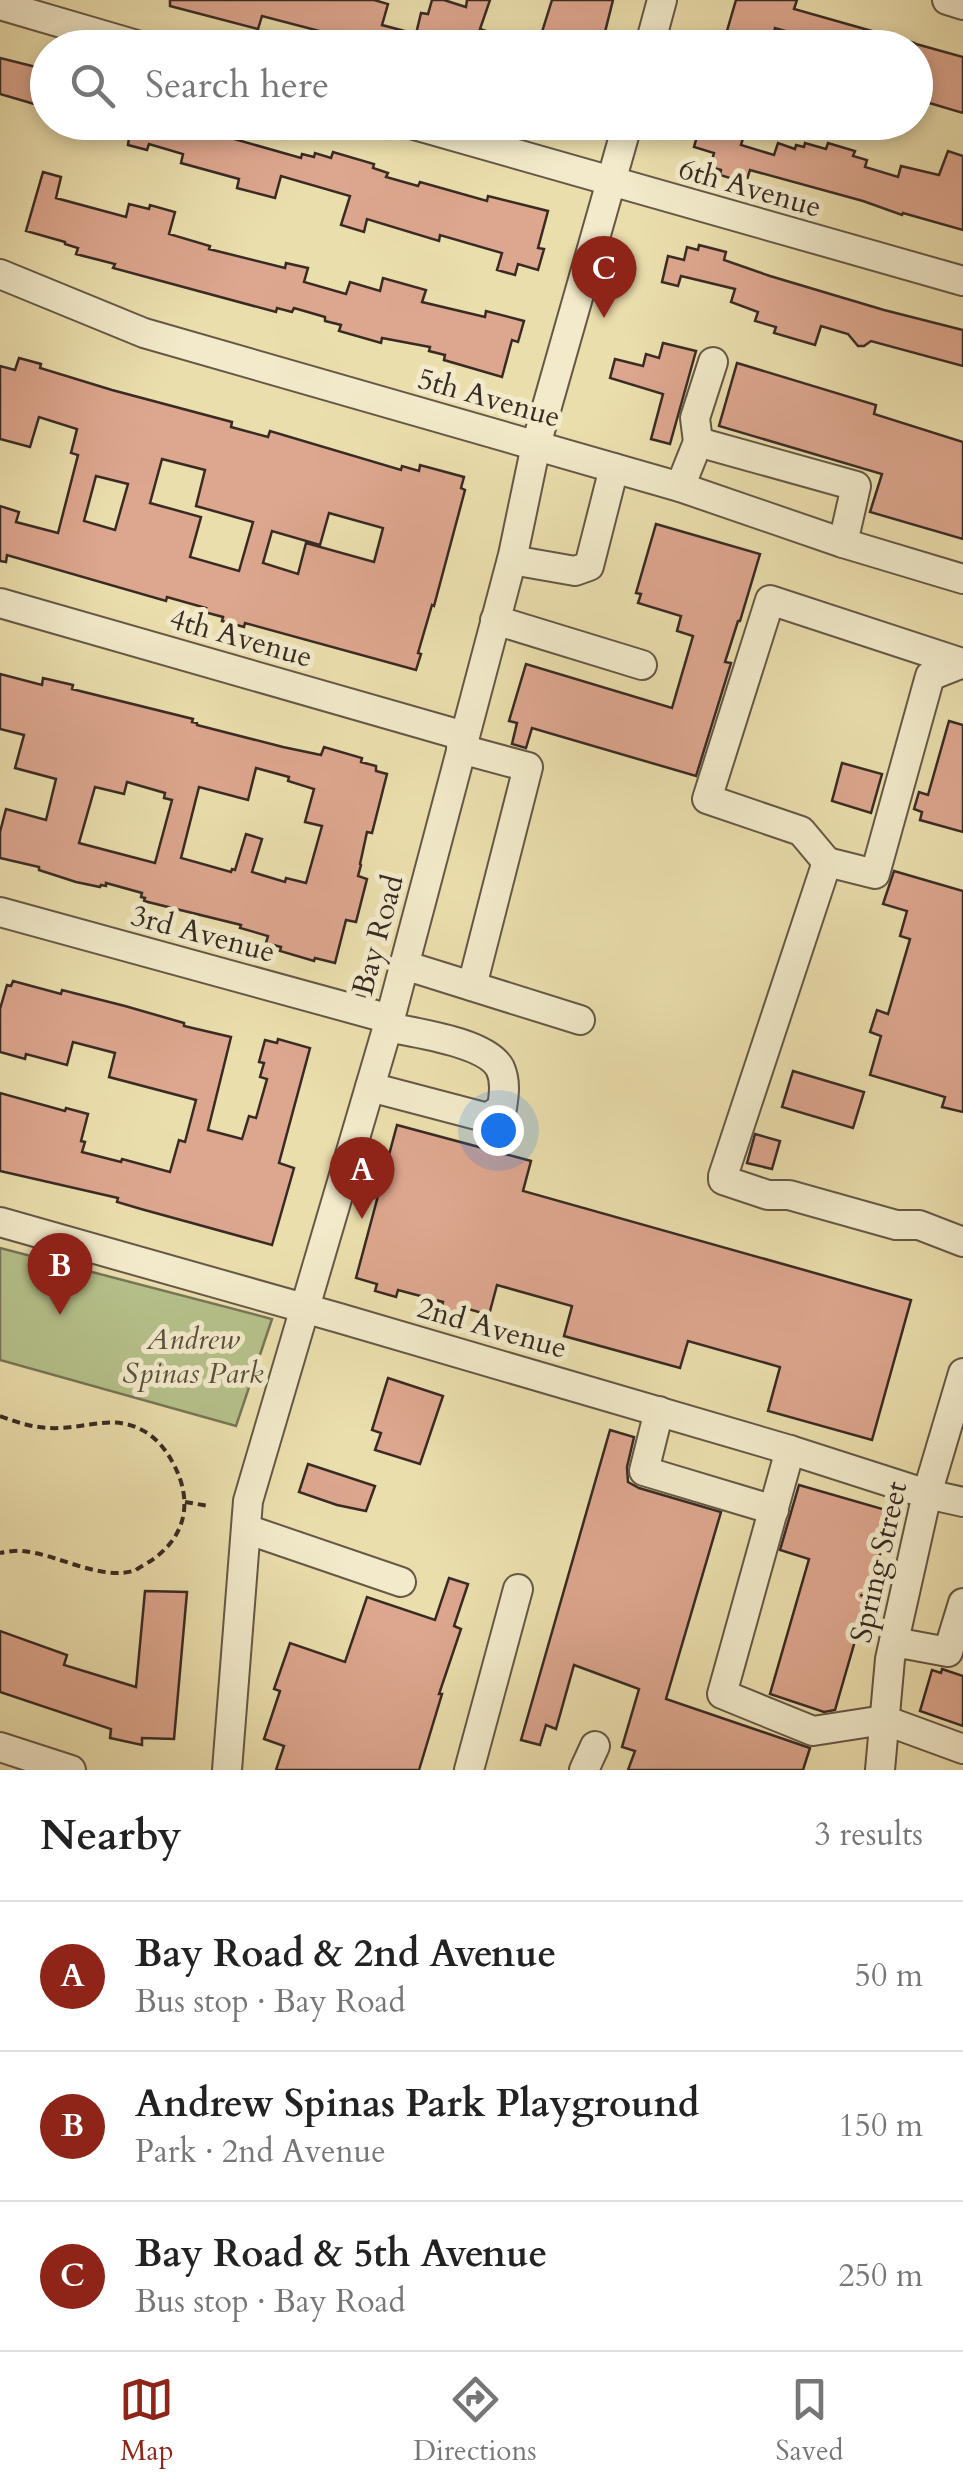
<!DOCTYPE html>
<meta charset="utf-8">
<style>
body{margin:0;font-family:Cardo,serif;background:#f6f6f6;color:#222}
.you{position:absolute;left:498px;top:1130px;width:35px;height:35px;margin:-25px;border:8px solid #fff;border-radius:50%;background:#1a73e8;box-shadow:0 0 0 15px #1a73e833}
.badge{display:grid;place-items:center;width:65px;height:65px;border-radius:50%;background:#8f2418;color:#fff;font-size:32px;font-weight:700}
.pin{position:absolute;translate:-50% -82px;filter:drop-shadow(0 2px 5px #0008)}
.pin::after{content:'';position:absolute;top:52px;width:35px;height:30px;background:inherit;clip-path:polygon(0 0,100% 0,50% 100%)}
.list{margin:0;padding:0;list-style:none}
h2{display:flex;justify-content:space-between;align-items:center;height:130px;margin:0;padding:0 40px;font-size:42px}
h2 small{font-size:32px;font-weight:400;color:#767676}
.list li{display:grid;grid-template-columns:65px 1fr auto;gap:30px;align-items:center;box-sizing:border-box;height:150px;padding:0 40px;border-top:2px solid #e0e0e0}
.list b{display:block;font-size:38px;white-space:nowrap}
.list p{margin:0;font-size:32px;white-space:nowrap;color:#767676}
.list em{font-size:32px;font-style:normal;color:#767676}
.icon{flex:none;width:55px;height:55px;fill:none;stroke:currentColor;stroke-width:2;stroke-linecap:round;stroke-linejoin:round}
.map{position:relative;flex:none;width:963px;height:1770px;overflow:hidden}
.search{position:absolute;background:#fff;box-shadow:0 5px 15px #0003;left:30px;right:30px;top:30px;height:110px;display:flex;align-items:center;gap:25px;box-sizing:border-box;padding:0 35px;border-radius:55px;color:#767676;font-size:38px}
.sheet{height:580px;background:#fff}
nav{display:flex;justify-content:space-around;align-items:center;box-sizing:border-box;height:140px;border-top:2px solid #e0e0e0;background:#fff;font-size:28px;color:#767676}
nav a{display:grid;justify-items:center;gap:5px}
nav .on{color:#8f2418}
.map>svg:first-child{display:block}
.green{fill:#b6c18b;stroke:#777658;stroke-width:2.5}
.building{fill:#dda68e;stroke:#382b24;stroke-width:2.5;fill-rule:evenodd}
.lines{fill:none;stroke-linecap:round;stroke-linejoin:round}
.minor-casing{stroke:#655846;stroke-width:32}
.path{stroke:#382b24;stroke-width:4;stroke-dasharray:8 5;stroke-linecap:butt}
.minor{stroke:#f2eaca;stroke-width:28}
.labels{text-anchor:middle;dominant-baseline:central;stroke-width:10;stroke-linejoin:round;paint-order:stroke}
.street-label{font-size:30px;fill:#382b24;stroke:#f2eaca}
.park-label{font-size:30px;font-style:italic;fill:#58503e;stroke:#f2eaca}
</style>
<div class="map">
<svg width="963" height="1770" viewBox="0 0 963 1770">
<rect width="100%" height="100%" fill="#ebdead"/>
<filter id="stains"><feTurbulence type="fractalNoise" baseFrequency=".002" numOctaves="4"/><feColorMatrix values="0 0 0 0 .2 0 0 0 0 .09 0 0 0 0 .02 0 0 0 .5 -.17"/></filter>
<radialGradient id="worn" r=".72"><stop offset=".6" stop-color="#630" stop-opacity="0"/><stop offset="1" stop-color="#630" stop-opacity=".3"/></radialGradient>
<!-- green -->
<polygon class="green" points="0,1248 272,1319 236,1426 0,1360"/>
<!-- building -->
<g class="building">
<polygon points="170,0 374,0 388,4 382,25 416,34 421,13 428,14 432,0 444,0 466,7 467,0 490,0 480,29 489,32 485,48 344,48 345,44 333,40 335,35 262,16 258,29 170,6"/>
<polygon points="552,0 613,0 601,48 537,48"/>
<polygon points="736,0 797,0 794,9 914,43 913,48 804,48 807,37 775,28 770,48 722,48"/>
<polygon points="916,44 963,57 963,113 916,99"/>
<polygon points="0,58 48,70 48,108 0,94"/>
<polygon points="93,122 219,122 219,125 230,128 227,137 301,158 302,154 314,157 315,153 331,158 333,152 374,164 373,168 388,173 386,177 418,186 420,182 487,201 488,196 548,211 538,248 544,249 538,270 518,264 515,275 497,270 502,253 440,235 439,241 367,219 364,232 341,225 350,196 281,176 275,198 237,188 239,179 181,163 183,154 149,144 147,150 128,145 129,138 92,128"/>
<polygon points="701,122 748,122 741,145 774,155 778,143 795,149 796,145 804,147 805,143 826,149 828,143 855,151 853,156 867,160 865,167 898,177 901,166 939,175 948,151 963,156 963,230 903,213 902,215 863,201 750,170 746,183 720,175 721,170 710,167 714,153 694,147"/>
<polygon points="43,172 61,177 56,198 126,217 129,204 149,209 150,205 175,212 169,234 210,246 209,249 285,268 286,263 308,268 304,282 346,294 350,282 380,291 383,278 426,290 422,302 485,317 486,311 524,321 518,342 512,340 502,377 444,360 445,355 429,351 430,347 382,338 381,343 339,331 341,325 325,321 325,317 294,308 292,312 277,308 276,312 113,268 115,264 76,254 78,248 65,244 65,242 26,231"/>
<polygon points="699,245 726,252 724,260 770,276 884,310 963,330 963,366 871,341 864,346 858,346 848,334 821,326 815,345 774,333 776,327 755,321 758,312 731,302 735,289 681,276 678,286 662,282 668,256 684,260 687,247 698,250"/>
<polygon points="663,343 696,351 670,444 651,439 663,394 610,378 615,359 643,366 646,354 659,358"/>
<path d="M19,358l22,6 -1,4 72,22 120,32 -1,5 37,10 2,-6 131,39 1,-4 17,5 1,-6 44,12 -3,11 4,2 -31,116 -2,-1 -14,48 3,1 -5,16 -171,-47 -1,4 -22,-6 1,-4 -19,-5 2,-4 -39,-11 -1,4 -159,-46 -1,7 -6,-1v-55l19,6 -3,10 42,11 20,-78 -7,-2 6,-24 -38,-12 -9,30 -30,-8v-73l15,4zM162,459l43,11 -9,36 57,16 -14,49 -49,-14 11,-40 -51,-14zM96,476l32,8 -13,46 -31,-9zM329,513l54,15 -9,34 -68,-19 -8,31 -35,-11 9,-32 48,14z"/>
<polygon points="737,363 876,405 874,414 963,442 963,539 870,512 882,474 719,426"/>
<polygon points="656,524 760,554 740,621 738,621 725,662 731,663 696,776 532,728 526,748 512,744 517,723 509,721 526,664 672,708 693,636 677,631 681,616 638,603 641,594 636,593"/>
<path d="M0,674l42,11 1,-7 30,7 -1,4 121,30 -1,3 5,1v2l86,22 38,8 3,-8 38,11 -1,4 15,4v5l11,3 -15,59 -5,-1 -7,32 1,1 -3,11 9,3 -11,43 -10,-2 -11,43 -20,-5 -1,3 -34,-10 1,-4 -15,-4 2,-7 -28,-8 1,-3 -97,-24 1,-3 -4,-1 1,-4 -36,-10v3l-5,-1 -1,2 -24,-5 -37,-12v-3l-39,-9v-26l6,-23 40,11 10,-41 -41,-11 9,-33 -24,-6zM256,768l33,9 -1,4 26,8 -9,33 17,4 -16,57 -20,-5 -1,4 -33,-10 10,-33 -16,-5 -11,36 -3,-1 -1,3 -50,-14 18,-71 49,13zM127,782l38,11 -1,5 8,2 -17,63 -76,-20 16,-56 29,7z"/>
<polygon points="949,721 963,725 963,832 920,820 922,812 914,809 919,792 928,795"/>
<polygon points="842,763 882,774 871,813 832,801"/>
<polygon points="894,871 963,891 963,1112 942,1107 945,1097 870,1075 881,1036 870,1032 877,1010 888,1014 910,939 900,936 907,911 883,904"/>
<polygon points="13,981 61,994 62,990 125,1006 184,1023 184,1026 231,1037 208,1130 242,1139 249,1116 256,1118 267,1079 260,1077 264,1063 259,1062 265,1040 277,1043 278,1039 310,1048 279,1163 294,1168 272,1245 141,1209 117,1202 118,1198 0,1171 0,1093 65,1111 66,1108 88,1114 81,1141 85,1142 82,1152 121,1162 122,1159 170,1172 179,1140 185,1142 196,1100 109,1077 115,1053 73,1042 67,1065 26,1054 25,1059 0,1052 0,1009 7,985 11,986"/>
<polygon points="793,1071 864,1092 853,1128 782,1107"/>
<polygon points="397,1125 531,1161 523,1191 911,1300 872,1440 768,1411 780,1367 688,1341 680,1368 564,1336 572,1306 497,1285 489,1315 465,1308 463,1316 441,1310 443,1302 398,1290 396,1297 375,1291 377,1284 356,1278"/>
<polygon points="755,1134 780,1141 772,1169 747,1163"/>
<polygon points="388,1378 443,1396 420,1464 375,1450 381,1433 372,1430"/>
<polygon points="610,1430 634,1437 627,1467 628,1482 639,1488 721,1512 666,1699 810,1748 803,1770 628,1770 635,1751 622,1747 639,1689 574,1665 556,1729 546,1725 540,1745 521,1740"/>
<polygon points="308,1464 375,1486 366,1511 337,1505 299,1492"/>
<polygon points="799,1485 886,1510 884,1518 890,1520 835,1710 824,1712 770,1694 809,1559 780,1550"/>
<polygon points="449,1578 468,1584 454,1626 461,1629 439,1694 442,1694 419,1770 276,1770 284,1746 264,1739 280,1691 274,1689 290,1643 345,1662 367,1597 435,1620"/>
<polygon points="145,1591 187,1592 174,1739 142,1738 142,1745 110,1738 111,1729 0,1692 0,1631 67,1655 64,1665 136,1687"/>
<polygon points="942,1669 963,1676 963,1726 920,1711 932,1670 941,1673"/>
</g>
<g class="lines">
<defs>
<g id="minor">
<polyline points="947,0 963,5"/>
<polyline points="0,5 147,48"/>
<polyline points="649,48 662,0"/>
<polyline points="404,122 963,281"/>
<polyline points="0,274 144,333 680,487 843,543 963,579"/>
<polyline points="698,442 856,486 843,543"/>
<polyline points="680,487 698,442 695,418 713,362"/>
<polyline points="512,560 575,571 589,566 614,468"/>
<polyline points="0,603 464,736"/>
<polyline points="495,620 642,665"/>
<polyline points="963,663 930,676 875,874 827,862 723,1176 723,1180 768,1195 789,1195 896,1225 919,1225 963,1242"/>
<polyline points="461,749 528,767 472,986"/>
<polyline points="827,862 801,831 707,799 770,600 962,663"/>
<polyline points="0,912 390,1019"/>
<polyline points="404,965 580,1020"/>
<path d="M370,1087l118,31 14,-10c2,-13 4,-27 -2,-40 -14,-26 -85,-35 -113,-41"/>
<polyline points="0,1222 339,1318 790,1450 927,1494 963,1502"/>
<polyline points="659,1411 644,1471 774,1510"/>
<polyline points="790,1450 722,1694 813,1731 884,1720 963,1749"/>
<polyline points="246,1529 401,1582"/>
<polyline points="894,1642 948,1652 963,1603"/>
<polyline points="0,1747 71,1770"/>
<polyline points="227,1770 248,1501 390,1019 513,555 536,445 628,122"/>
<polyline points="469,1770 518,1589"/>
<polyline points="584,1770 595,1746"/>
<polyline points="880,1770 890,1659 927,1494 963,1373"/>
</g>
</defs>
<!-- minor casing -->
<use href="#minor" class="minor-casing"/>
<!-- path -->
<g class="path">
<path d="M0,1416c21,8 38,13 60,12 29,-1 54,-13 82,2 14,7 24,20 31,33 21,39 13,75 -24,99 -2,1 -12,7 -13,8 -34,12 -79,-16 -113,-19 -7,-1 -16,1 -23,2"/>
<polyline points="185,1502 209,1506"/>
</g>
<!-- minor -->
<use href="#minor" class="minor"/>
</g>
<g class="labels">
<!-- street labels -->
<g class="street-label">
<text transform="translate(750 188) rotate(16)">6th Avenue</text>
<text transform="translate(489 398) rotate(16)">5th Avenue</text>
<text transform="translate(241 638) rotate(16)">4th Avenue</text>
<text transform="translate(203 934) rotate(15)">3rd Avenue</text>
<text transform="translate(378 935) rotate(-75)">Bay Road</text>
<text transform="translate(492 1328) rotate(16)">2nd Avenue</text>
<text transform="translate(879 1562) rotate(-77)">Spring Street</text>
</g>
<!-- park labels -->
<g class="park-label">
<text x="193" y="1339">Andrew<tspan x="193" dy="34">Spinas Park</tspan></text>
</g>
</g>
<rect width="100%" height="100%" filter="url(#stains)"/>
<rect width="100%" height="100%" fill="url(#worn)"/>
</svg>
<div class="you"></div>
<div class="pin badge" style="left:362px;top:1219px">A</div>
<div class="pin badge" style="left:60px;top:1315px">B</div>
<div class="pin badge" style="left:604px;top:318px">C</div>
<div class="search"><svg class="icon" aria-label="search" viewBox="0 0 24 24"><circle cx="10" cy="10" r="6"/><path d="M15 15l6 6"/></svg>Search here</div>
</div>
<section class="sheet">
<h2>Nearby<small>3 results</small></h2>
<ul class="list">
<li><span class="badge">A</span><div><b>Bay Road &amp; 2nd Avenue</b><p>Bus stop · Bay Road</p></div><em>50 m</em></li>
<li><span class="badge">B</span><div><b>Andrew Spinas Park Playground</b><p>Park · 2nd Avenue</p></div><em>150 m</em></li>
<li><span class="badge">C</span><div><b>Bay Road &amp; 5th Avenue</b><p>Bus stop · Bay Road</p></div><em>250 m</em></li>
</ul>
</section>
<nav>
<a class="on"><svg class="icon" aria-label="map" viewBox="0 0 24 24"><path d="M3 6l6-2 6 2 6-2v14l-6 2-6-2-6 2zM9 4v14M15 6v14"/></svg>Map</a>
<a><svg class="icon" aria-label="directions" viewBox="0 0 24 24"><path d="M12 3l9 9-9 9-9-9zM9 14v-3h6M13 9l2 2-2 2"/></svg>Directions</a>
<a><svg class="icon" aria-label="saved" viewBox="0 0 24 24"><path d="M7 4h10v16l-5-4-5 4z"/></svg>Saved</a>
</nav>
